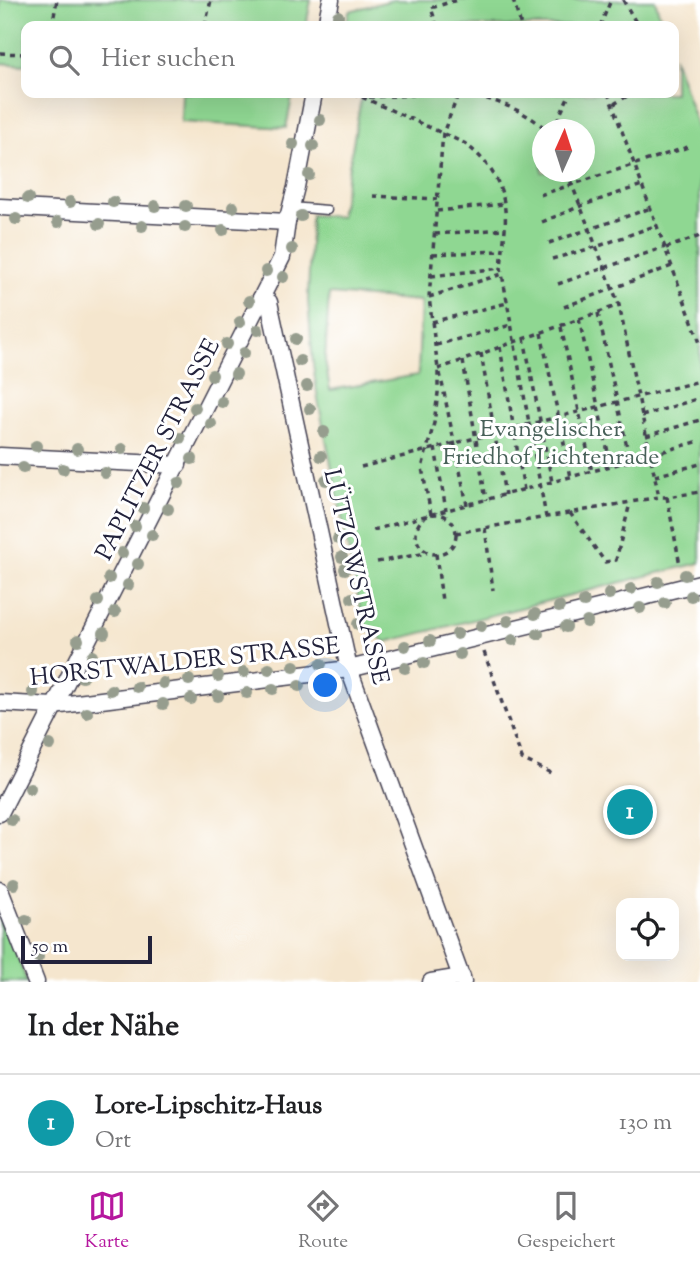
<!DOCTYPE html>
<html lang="de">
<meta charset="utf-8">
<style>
body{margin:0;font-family:"Sorts Mill Goudy",serif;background:#f2f2f2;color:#202124}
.controls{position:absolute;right:21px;bottom:21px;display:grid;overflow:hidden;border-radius:14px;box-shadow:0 7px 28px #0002}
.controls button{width:63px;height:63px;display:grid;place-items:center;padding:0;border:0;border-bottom:2px solid #e0e0e0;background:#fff;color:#202124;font:35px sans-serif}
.compass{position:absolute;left:532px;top:119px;width:63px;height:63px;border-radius:50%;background:#fff;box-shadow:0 7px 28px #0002;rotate:3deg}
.scale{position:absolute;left:21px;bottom:18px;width:131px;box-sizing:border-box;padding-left:7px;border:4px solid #22223b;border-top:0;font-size:19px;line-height:24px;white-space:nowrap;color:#22223b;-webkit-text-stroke:5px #fff;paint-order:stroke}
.you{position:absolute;left:326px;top:686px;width:24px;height:24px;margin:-18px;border:5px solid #fff;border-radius:50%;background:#1a73e8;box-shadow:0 0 0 10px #1a73e833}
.badge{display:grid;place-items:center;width:46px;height:46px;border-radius:50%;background:#b5179e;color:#fff;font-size:23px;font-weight:700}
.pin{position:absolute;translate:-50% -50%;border:4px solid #fff;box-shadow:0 2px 7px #0006}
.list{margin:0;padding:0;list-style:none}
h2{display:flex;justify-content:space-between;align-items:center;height:91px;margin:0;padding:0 28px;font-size:30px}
h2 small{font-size:23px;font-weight:400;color:#757577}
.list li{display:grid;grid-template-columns:46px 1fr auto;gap:21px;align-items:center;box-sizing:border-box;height:98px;padding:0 28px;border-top:2px solid #e0e0e0}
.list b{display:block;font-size:26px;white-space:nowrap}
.list p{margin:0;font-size:23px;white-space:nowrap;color:#757577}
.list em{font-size:23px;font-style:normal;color:#757577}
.icon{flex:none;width:38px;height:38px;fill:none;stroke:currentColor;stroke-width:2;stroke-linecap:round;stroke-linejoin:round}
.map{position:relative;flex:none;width:700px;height:982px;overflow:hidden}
.search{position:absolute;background:#fff;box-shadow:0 7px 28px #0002;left:21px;right:21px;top:21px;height:77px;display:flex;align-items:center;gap:18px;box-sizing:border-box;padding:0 24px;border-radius:14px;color:#757577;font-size:26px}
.sheet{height:189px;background:#fff}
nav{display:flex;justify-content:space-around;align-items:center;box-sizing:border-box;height:98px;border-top:2px solid #e0e0e0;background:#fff;font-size:19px;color:#757577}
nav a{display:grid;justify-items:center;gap:4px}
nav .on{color:#b5179e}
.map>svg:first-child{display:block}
.green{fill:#8fd792;stroke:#587c66;stroke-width:2;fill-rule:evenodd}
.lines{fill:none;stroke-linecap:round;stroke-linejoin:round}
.service-casing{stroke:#423f51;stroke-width:11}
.minor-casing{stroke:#423f51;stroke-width:19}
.path{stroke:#423f51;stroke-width:3.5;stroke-dasharray:5 5;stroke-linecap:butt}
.service{stroke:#fff;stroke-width:8}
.minor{stroke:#fff;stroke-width:16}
.tree{fill:#969d8e}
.labels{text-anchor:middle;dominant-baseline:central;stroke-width:6;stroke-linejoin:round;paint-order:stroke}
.park-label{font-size:24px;fill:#486159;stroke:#fff}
.street-label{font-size:24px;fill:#22223b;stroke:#fff}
</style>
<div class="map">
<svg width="700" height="982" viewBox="0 0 700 982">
<rect width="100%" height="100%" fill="#fff"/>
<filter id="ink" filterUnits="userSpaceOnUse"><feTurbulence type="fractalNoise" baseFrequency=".0143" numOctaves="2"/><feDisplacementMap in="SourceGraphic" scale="14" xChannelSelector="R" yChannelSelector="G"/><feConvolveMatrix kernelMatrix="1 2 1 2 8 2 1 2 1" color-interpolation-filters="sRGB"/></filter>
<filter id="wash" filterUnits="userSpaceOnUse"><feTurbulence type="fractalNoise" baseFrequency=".00686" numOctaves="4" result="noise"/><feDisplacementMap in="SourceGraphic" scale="28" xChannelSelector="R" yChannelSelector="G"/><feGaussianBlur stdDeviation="1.57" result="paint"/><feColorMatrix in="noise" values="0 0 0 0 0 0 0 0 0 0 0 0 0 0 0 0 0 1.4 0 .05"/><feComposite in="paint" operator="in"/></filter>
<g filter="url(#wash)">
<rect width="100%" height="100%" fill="#f5e6ce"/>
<!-- green -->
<g class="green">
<polygon points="0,0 311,0 306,26 26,26 26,65 0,63"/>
<polygon points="393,0 655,0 663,26 346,26 349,11"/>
<path d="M674,57l26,78v428l-38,9 -276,70 -22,-15 -46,-227 -5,-36 -5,-64 3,-85 29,2 22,-124h312zM542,130h42v42h-42zM329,294l92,7 -3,74 -88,15 -5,-30z"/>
<polygon points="182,93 293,93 286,128 181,122"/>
<polygon points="0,909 27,982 0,982"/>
</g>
</g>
<g filter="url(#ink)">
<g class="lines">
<defs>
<polyline id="service" points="291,207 327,210"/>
<g id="minor">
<polyline points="326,26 331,0"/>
<polyline points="0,207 287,222"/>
<polyline points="261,298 269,302 349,669 463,982"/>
<polyline points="0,456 178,465"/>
<polyline points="0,703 53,706 349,669 700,583"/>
<polyline points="0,813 282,257 287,222 296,187 314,93"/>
<polyline points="0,890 36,982"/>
<polyline points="431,982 462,977"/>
</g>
</defs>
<!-- service casing -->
<use href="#service" class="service-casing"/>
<!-- minor casing -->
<use href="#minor" class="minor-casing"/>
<!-- path -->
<g class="path">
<polyline points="513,0 521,26"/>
<polyline points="623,0 638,26"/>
<polyline points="52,26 57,0"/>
<polyline points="205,26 211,0"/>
<polyline points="437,26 431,8 457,0"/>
<polyline points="600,26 611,0"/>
<polyline points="0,53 26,54"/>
<path d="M353,93l111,50c30,22 44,49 41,86 -1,13 -3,26 -4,39l45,249"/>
<path d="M467,93c29,8 56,16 80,37"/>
<polyline points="608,93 700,343"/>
<polyline points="369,97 414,95 423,93"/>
<polyline points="614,104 632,93"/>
<polyline points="553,130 570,93"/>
<polyline points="567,172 619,305 659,497"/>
<polyline points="540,195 688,147"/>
<polyline points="373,196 437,199"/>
<polyline points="437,211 504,204"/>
<polyline points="542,222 581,206 642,185"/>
<polyline points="435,234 505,229"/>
<polyline points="549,243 651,208"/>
<polyline points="666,248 700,236"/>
<polyline points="433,254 501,251"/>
<polyline points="552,259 596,247 657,225"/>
<polyline points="431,276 501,268"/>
<polyline points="558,284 665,247"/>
<polyline points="429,297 502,274"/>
<polyline points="564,307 672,266"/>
<polyline points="598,313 630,461"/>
<polyline points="579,319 611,466"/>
<polyline points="432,322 507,303"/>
<polyline points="561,327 592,472"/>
<polyline points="541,333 571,477"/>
<polyline points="524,338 552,482"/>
<polyline points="436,345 511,325"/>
<polyline points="500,347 524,490"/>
<polyline points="481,353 505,495"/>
<polyline points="463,361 486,500"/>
<polyline points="438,369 619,305"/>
<polyline points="440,373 467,505"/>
<polyline points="642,416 700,398"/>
<polyline points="646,436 700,420"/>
<polyline points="435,448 446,510"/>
<polyline points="361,467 700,381"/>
<polyline points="655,476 700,464"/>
<polyline points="667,497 680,565"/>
<polyline points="570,513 605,562 616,560 630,503"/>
<circle cx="436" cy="534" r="20"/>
<polyline points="431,514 422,468 434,423 438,393 438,369 429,297 443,133 459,93"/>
<polyline points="485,528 493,590"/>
<polyline points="373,530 611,466 700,441"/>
<polyline points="456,533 659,497 667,497 700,492"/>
<polyline points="436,554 442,601"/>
<polyline points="377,562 427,553"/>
<polyline points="484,652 522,759 551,773"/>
</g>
<!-- service -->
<use href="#service" class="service"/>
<!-- minor -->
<use href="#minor" class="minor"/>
</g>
<!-- trees -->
<g class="tree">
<circle cx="338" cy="16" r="6"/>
<circle cx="320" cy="120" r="6"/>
<circle cx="293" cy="144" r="6"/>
<circle cx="313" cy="146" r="6"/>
<circle cx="309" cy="175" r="6"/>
<circle cx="28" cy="198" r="6"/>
<circle cx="70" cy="202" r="6"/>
<circle cx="113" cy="202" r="6"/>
<circle cx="155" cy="206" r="6"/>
<circle cx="186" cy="206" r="6"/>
<circle cx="233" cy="207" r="6"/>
<circle cx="301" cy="216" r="6"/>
<circle cx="16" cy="219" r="6"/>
<circle cx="58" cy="222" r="6"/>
<circle cx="99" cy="224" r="6"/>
<circle cx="142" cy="226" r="6"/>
<circle cx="185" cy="227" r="6"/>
<circle cx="223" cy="230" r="6"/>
<circle cx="292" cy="249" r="6"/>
<circle cx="266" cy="271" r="6"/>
<circle cx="283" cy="277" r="6"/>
<circle cx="249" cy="301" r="6"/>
<circle cx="240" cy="322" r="6"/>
<circle cx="258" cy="330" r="6"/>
<circle cx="296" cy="339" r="6"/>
<circle cx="227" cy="344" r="6"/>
<circle cx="244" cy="353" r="6"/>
<circle cx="300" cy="361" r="6"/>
<circle cx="236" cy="374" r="6"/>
<circle cx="212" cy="375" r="6"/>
<circle cx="307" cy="386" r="6"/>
<circle cx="222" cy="402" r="6"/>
<circle cx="195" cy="408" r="6"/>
<circle cx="310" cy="409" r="6"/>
<circle cx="211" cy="424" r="6"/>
<circle cx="324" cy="432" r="6"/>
<circle cx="180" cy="438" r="6"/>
<circle cx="36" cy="446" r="6"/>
<circle cx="77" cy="449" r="6"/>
<circle cx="122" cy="449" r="6"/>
<circle cx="321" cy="456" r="6"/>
<circle cx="192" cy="459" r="6"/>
<circle cx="23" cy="468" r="6"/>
<circle cx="63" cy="469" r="6"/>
<circle cx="105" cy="473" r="6"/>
<circle cx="326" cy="480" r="6"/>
<circle cx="179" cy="483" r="6"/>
<circle cx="143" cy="508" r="6"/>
<circle cx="168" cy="509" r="6"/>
<circle cx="135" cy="526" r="6"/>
<circle cx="152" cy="535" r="6"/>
<circle cx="338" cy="539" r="6"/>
<circle cx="122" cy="553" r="6"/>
<circle cx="342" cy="557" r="6"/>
<circle cx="138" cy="564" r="6"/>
<circle cx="345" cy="569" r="6"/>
<circle cx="685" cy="575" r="6"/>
<circle cx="109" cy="578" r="6"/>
<circle cx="658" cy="582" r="6"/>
<circle cx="128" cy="585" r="6"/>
<circle cx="631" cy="589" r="6"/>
<circle cx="609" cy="594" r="6"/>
<circle cx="691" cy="596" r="6"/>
<circle cx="352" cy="598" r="6"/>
<circle cx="98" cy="601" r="6"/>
<circle cx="584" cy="602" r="6"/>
<circle cx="665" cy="603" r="6"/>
<circle cx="559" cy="607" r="6"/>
<circle cx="640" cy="608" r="6"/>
<circle cx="115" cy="612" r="6"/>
<circle cx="535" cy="614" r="6"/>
<circle cx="508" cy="621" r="6"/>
<circle cx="587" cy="622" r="6"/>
<circle cx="358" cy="624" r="6"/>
<circle cx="481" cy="626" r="6"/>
<circle cx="566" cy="627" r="6"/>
<circle cx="104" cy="633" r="6"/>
<circle cx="457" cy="634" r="6"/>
<circle cx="538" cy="634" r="6"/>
<circle cx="78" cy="640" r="6"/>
<circle cx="513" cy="640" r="6"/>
<circle cx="430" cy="641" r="6"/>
<circle cx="405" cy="646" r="6"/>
<circle cx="376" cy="654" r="6"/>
<circle cx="460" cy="654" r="6"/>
<circle cx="92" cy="656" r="6"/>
<circle cx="424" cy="663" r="6"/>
<circle cx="321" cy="664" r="6"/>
<circle cx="294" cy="666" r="6"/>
<circle cx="405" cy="668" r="6"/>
<circle cx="269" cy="669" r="6"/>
<circle cx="244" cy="672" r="6"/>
<circle cx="382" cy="673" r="6"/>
<circle cx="218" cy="676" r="6"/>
<circle cx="82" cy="677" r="6"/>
<circle cx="189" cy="680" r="6"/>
<circle cx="163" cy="683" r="6"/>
<circle cx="324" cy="683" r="6"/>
<circle cx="299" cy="686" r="6"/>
<circle cx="137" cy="687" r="6"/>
<circle cx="273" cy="689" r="6"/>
<circle cx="111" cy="690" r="6"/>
<circle cx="33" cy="692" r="6"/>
<circle cx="247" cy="693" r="6"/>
<circle cx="218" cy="696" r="6"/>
<circle cx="191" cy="699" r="6"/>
<circle cx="163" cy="704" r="6"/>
<circle cx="87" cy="713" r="6"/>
<circle cx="50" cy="745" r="6"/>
<circle cx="30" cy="788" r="6"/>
<circle cx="12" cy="820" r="6"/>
<circle cx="14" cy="884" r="6"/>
<circle cx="26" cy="920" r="6"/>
<circle cx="38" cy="957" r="6"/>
</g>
</g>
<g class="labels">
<!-- park labels -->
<g class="park-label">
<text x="551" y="430">Evangelischer<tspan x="551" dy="28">Friedhof Lichtenrade</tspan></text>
</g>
<!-- street labels -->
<g class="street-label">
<text transform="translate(159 450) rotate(-63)">PAPLITZER STRASSE</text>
<text transform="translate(355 577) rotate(77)">LÜTZOWSTRASSE</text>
<text transform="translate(185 663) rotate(-6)">HORSTWALDER STRASSE</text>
</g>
</g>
</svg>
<div class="controls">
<button><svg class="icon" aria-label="locate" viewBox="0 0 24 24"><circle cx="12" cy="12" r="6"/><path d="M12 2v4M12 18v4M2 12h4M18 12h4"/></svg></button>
</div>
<svg class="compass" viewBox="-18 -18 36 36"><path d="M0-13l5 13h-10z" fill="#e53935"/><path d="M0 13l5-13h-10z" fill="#757577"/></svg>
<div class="scale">50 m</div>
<div class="you"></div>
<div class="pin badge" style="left:630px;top:812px;background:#0f9aa8">1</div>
<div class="search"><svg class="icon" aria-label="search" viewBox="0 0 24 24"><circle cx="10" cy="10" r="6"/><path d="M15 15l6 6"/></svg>Hier suchen</div>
</div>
<section class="sheet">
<h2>In der Nähe<small></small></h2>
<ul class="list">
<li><span class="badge" style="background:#0f9aa8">1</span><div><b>Lore-Lipschitz-Haus</b><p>Ort</p></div><em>130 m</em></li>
</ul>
</section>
<nav>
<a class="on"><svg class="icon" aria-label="map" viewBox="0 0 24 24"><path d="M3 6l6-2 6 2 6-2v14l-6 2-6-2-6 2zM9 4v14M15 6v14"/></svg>Karte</a>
<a><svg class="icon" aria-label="directions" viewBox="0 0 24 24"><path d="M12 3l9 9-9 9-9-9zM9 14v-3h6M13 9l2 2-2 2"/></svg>Route</a>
<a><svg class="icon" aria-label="saved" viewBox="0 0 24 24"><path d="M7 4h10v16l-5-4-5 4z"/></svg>Gespeichert</a>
</nav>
